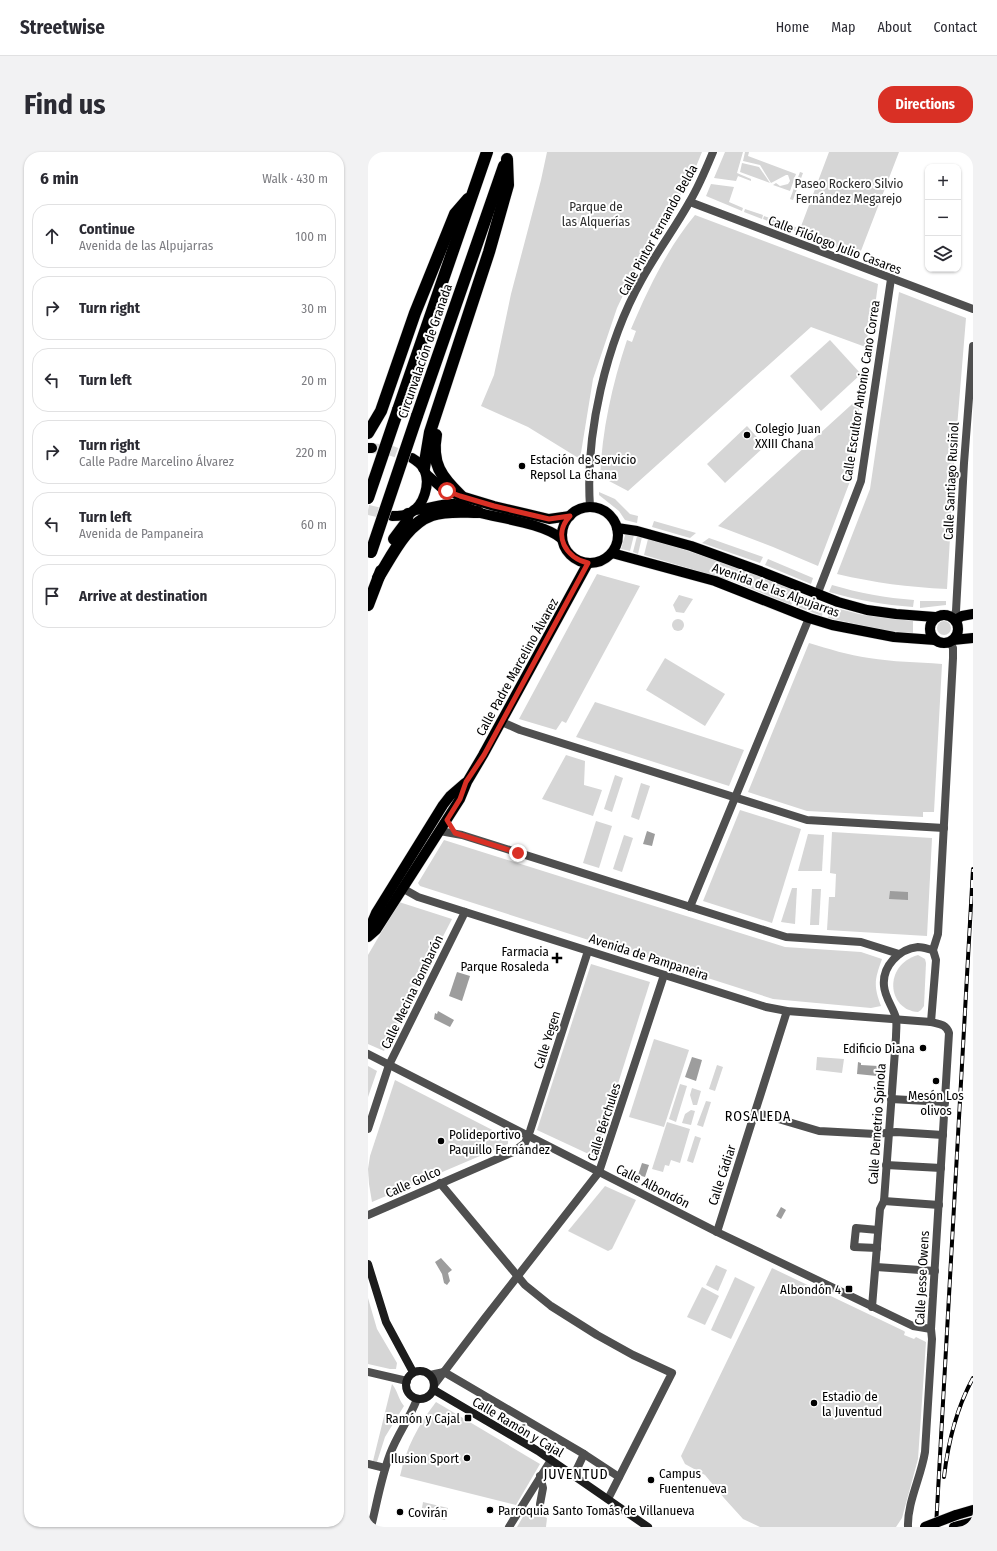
<!DOCTYPE html>
<meta charset="utf-8">
<style>
body{margin:0;font-family:"Fira Sans Condensed",sans-serif;background:#f2f2f3;color:#2b2b33}
.controls{position:absolute;right:12px;top:12px;display:grid;overflow:hidden;border-radius:8px;box-shadow:0 1px 3px #0004}
.controls button{width:36px;height:36px;display:grid;place-items:center;padding:0;border:0;border-bottom:1px solid #e1e1e2;background:#fff;color:#2b2b33;font:20px sans-serif}
.stop{position:absolute;width:12px;height:12px;margin:-9px;border:3px solid #d93025;border-radius:50%;background:#fff}
.stop.end{background:#d93025;border-color:#fff;box-shadow:0 1px 4px #0008}
.list{margin:0;padding:0;list-style:none}
h2{display:flex;justify-content:space-between;align-items:center;height:52px;margin:0;padding:0 16px;font-size:17px}
h2 small{font-size:13px;font-weight:400;color:#7c7c81}
.list li{display:grid;grid-template-columns:26px 1fr auto;gap:12px;align-items:center;box-sizing:border-box;height:64px;margin:0 8px 8px;padding:0 8px;border:1px solid #e1e1e2;border-radius:16px}
.list b{display:block;font-size:15px;white-space:nowrap}
.list p{margin:0;font-size:13px;white-space:nowrap;color:#7c7c81}
.list em{font-size:13px;font-style:normal;color:#7c7c81}
.icon{flex:none;width:22px;height:22px;fill:none;stroke:currentColor;stroke-width:2;stroke-linecap:round;stroke-linejoin:round}
.map{position:relative;flex:none;width:605px;height:1375px;overflow:hidden;border-radius:16px}
header{display:flex;align-items:center;gap:24px;box-sizing:border-box;height:56px;padding:0 20px;background:#fff;border-bottom:1px solid #e1e1e2}
header strong{font-size:19px}
nav{display:flex;gap:22px;margin-inline-start:auto;font-size:14px}
.intro{display:flex;align-items:center;justify-content:space-between;box-sizing:border-box;height:96px;padding:0 24px}
h1{margin:0;font-size:28px}
.button{padding:10px 18px;border-radius:16px;background:#d93025;color:#fff;font-size:14px;font-weight:700}
main{display:flex;gap:24px;padding:0 24px}
aside{flex:1;background:#fff;border-radius:16px;box-shadow:0 1px 3px #0004}
.map>svg:first-child{display:block}
.green{fill:#d6d6d6}
.water{fill:#9d9d9d}
.lines{fill:none;stroke-linecap:round;stroke-linejoin:round}
.primary-tunnel{stroke:#d9d9d9;stroke-width:10;stroke-dasharray:10 5;stroke-linecap:butt}
.primary-casing{stroke:#dbdbdb;stroke-width:11}
.motorway-casing{stroke:#dbdbdb;stroke-width:13}
.minor{stroke:#4f4f4f;stroke-width:8}
.tertiary{stroke:#4f4f4f;stroke-width:8}
.secondary{stroke:#1c1c1c;stroke-width:8}
.primary{stroke:#000;stroke-width:10}
.motorway{stroke:#000;stroke-width:12}
.rail-casing{stroke:#000;stroke-width:4}
.rail{stroke:#fff;stroke-width:2.5;stroke-dasharray:8;stroke-linecap:butt}
.primary-bridge-casing{stroke:#dbdbdb;stroke-width:11;stroke-linecap:butt}
.motorway-bridge-casing{stroke:#dbdbdb;stroke-width:13;stroke-linecap:butt}
.primary-bridge{stroke:#000;stroke-width:10}
.motorway-bridge{stroke:#000;stroke-width:12}
.route{stroke:#d93025;stroke-width:5}
.poi-dot{fill:#000;stroke:#fff;stroke-width:1.5}
.labels{text-anchor:middle;dominant-baseline:central;stroke-width:4;stroke-linejoin:round;paint-order:stroke}
.park-label{font-size:13px;fill:#2d2d2d;stroke:#fff}
.street-label{font-size:13px;fill:#000;stroke:#fff}
.poi-label{font-size:13px;fill:#000;stroke:#fff;text-anchor:start}
.neighbourhood-label{font-size:14px;letter-spacing:1px;fill:#000;stroke:#fff}
</style>
<header>
<strong>Streetwise</strong>
<nav><a>Home</a><a>Map</a><a>About</a><a>Contact</a></nav>
</header>
<div class="intro"><h1>Find us</h1><a class="button">Directions</a></div>
<main>
<aside>
<h2>6 min<small>Walk · 430 m</small></h2>
<ul class="list">
<li><svg class="icon" aria-label="ahead" viewBox="0 0 24 24"><path d="M12 20V5M6 11l6-6 6 6"/></svg><div><b>Continue</b><p>Avenida de las Alpujarras</p></div><em>100 m</em></li>
<li><svg class="icon" aria-label="right" viewBox="0 0 24 24"><path d="M7 20v-9h11M14 6l5 5-5 5"/></svg><div><b>Turn right</b></div><em>30 m</em></li>
<li><svg class="icon" aria-label="left" viewBox="0 0 24 24"><path d="M17 20v-9H6M10 6l-5 5 5 5"/></svg><div><b>Turn left</b></div><em>20 m</em></li>
<li><svg class="icon" aria-label="right" viewBox="0 0 24 24"><path d="M7 20v-9h11M14 6l5 5-5 5"/></svg><div><b>Turn right</b><p>Calle Padre Marcelino Álvarez</p></div><em>220 m</em></li>
<li><svg class="icon" aria-label="left" viewBox="0 0 24 24"><path d="M17 20v-9H6M10 6l-5 5 5 5"/></svg><div><b>Turn left</b><p>Avenida de Pampaneira</p></div><em>60 m</em></li>
<li><svg class="icon" aria-label="arrive" viewBox="0 0 24 24"><path d="M6 21V4h12l-3 4 3 4H6"/></svg><div><b>Arrive at destination</b></div></li>
</ul>
</aside>
<div class="map">
<svg width="605" height="1375" viewBox="0 0 605 1375">
<rect width="100%" height="100%" fill="#fff"/>
<!-- green -->
<g class="green">
<polygon points="179,0 334,0 323,27 276,99 249,156 225,227 212,307 160,275 113,254 126,223 143,142 173,28"/>
<polygon points="357,0 375,0 369,21 383,27 383,29 370,24 368,29 346,26"/>
<polygon points="377,0 381,0 380,4 428,22 422,39 405,33 408,31 412,34 420,32 422,29 420,23 418,23 403,31 392,13 375,9"/>
<polygon points="461,0 531,0 491,104 416,75 417,71 432,77"/>
<polygon points="374,11 391,15 402,31 372,20"/>
<polygon points="432,20 435,21 425,48 422,47"/>
<polygon points="343,32 366,35 361,50 375,56 374,59 338,44"/>
<polygon points="377,57 395,63 394,67 376,60"/>
<path d="M327,63l183,69 -4,30 1,5 -1,11 -5,-1 -2,10 5,1 -1,9 -60,-22 -183,164 -19,-10 -9,-3c2,-48 12,-93 27,-138l5,2 4,-11 -5,-2c17,-40 36,-80 64,-114z"/>
<polygon points="396,64 413,70 412,74 395,67"/>
<path d="M531,140l67,26 -13,158h-6v11h6l-6,102c-40,-2 -71,-6 -110,-15l33,-85z"/>
<polygon points="462,188 493,222 453,259 422,224"/>
<polygon points="493,244 488,280 490,284 484,324 450,414 405,395 350,374"/>
<polygon points="379,274 397,294 357,331 339,312"/>
<polygon points="231,340 247,347 262,362 270,364 269,371 257,368 251,359 231,343"/>
<polygon points="286,369 328,381 322,386 284,375"/>
<polygon points="258,380 266,383 262,399 253,397"/>
<polygon points="269,384 274,385 270,402 265,400"/>
<polygon points="341,386 395,405 392,411 334,391"/>
<path d="M280,387c51,14 100,32 150,53l-7,13 -56,-23 -91,-27z"/>
<polygon points="400,407 445,426 443,432 397,413"/>
<polygon points="229,422 272,434 198,571 194,569 188,578 151,567"/>
<path d="M464,433c27,8 54,13 82,15l-1,7c-29,-2 -56,-7 -84,-15z"/>
<polygon points="311,443 325,447 316,461 308,460 305,453"/>
<polygon points="435,443 457,452 454,464 430,455"/>
<polygon points="552,449 578,449 578,453 552,456"/>
<polygon points="464,455 495,463 545,469 545,481 520,479 460,466"/>
<circle cx="310" cy="473" r="6"/>
<circle cx="576" cy="476" r="7"/>
<path d="M441,491c20,6 39,12 60,15 24,4 48,4 73,6l-8,148h-11v5l-116,-6 -59,-19z"/>
<polygon points="297,506 357,542 337,574 278,538"/>
<polygon points="227,550 376,598 361,634 208,585"/>
<polygon points="198,603 217,609 216,633 234,638 225,664 174,647"/>
<polygon points="247,623 255,626 244,660 236,657"/>
<polygon points="273,631 282,634 271,668 263,665"/>
<polygon points="372,658 433,677 404,771 335,749"/>
<polygon points="228,669 244,674 231,716 215,711"/>
<polygon points="464,680 564,686 559,784 459,778 461,745 467,745 468,722 462,721"/>
<polygon points="440,682 456,683 454,719 430,719"/>
<polygon points="256,683 265,686 254,720 245,717"/>
<path d="M76,688l341,107 76,5 21,7c-7,20 -9,26 -1,47l-10,2 -98,-9 -353,-113 -2,-3z"/>
<polygon points="424,736 429,736 427,772 413,770"/>
<polygon points="444,737 453,737 451,773 442,773"/>
<polygon points="31,750 84,767 16,899 0,892 0,803"/>
<path d="M550,803l7,4 1,4 -2,43 -3,4 -3,2c-31,-2 -35,-47 0,-57z"/>
<polygon points="223,812 282,830 227,1005 169,978"/>
<polygon points="286,887 321,898 296,975 261,965"/>
<polygon points="449,905 476,907 474,921 448,918"/>
<polygon points="349,913 355,915 347,939 341,937"/>
<polygon points="0,914 9,919 0,945"/>
<polygon points="27,928 140,986 140,992 4,1050 1,1032 0,1017 2,1004"/>
<polygon points="312,932 319,934 308,970 301,967"/>
<polygon points="324,936 333,939 329,953 325,953 322,943"/>
<polygon points="338,949 343,950 335,975 329,973"/>
<polygon points="323,958 327,959 323,973 314,971 317,962"/>
<polygon points="299,970 322,977 312,1011 303,1008 301,1014 297,1013 295,1020 284,1017"/>
<polygon points="327,984 333,986 325,1011 319,1009"/>
<polygon points="237,1034 268,1048 244,1097 240,1099 200,1079"/>
<polygon points="348,1113 359,1118 350,1139 338,1133"/>
<polygon points="404,1116 536,1179 537,1180 536,1183 546,1187 548,1185 558,1190 550,1307 534,1366 528,1375 392,1375 375,1367 356,1346 337,1323 317,1312 313,1304"/>
<polygon points="367,1125 387,1135 363,1187 343,1178"/>
<polygon points="334,1135 351,1144 337,1173 319,1165"/>
<polygon points="0,1146 9,1177 29,1211 28,1217 22,1217 0,1212"/>
<path d="M24,1232c6,7 6,15 12,22l-19,31 -8,25 -4,-1z"/>
<path d="M68,1250l104,62 -24,41 -116,-29c6,-28 18,-51 36,-74z"/>
<polygon points="55,1350 80,1356 77,1368 53,1362"/>
<polygon points="156,1363 173,1363 179,1366 178,1375 149,1375"/>
</g>
<!-- water -->
<g class="water">
<polygon points="279,679 287,682 284,694 275,692"/>
<polygon points="522,739 540,740 540,748 521,747"/>
<polygon points="89,820 102,824 94,849 81,844"/>
<polygon points="70,859 86,868 82,875 66,867 67,861 69,862"/>
<polygon points="324,905 334,908 328,929 317,925"/>
<polygon points="490,910 493,911 493,913 510,914 509,924 489,922"/>
<polygon points="274,1011 281,1013 277,1025 270,1023"/>
<polygon points="413,1055 418,1058 413,1067 408,1064"/>
<polygon points="73,1106 84,1118 80,1121 82,1129 79,1133 76,1131 74,1122 67,1110"/>
</g>
<g class="lines">
<!-- primary-tunnel -->
<g class="primary-tunnel">
<polyline points="4,296 24,299 43,306"/>
<polyline points="0,358 23,363"/>
</g>
<defs>
<g id="primary">
<polyline points="0,296 4,296"/>
<polyline points="58,322 75,337 93,344 126,354 181,367 202,364"/>
<circle cx="222" cy="383" r="28"/>
<path d="M46,358c14,0 26,-7 40,-6 9,1 18,6 26,9 24,6 65,11 82,26"/>
<path d="M24,364c6,0 13,0 18,-3 14,-7 21,-30 14,-44 -3,-5 -7,-8 -12,-11"/>
<polyline points="249,376 269,379 323,394 392,419 470,450 499,458 528,462 567,465"/>
<polyline points="244,401 347,429 441,466 464,473 526,485 567,488"/>
<circle cx="576" cy="477" r="14"/>
<polyline points="587,468 594,464 605,462"/>
<polyline points="585,488 605,486"/>
<polyline points="0,780 8,761 75,653 82,644 97,631"/>
<polyline points="0,785 8,778 92,647 99,630 115,603 220,411"/>
<polyline points="588,1363 605,1358"/>
<polyline points="586,1375 605,1370"/>
</g>
<g id="motorway">
<polyline points="30,258 119,0"/>
<polyline points="49,264 136,14"/>
<polyline points="0,281 13,259 47,161 87,62 100,47"/>
<path d="M68,283c-5,28 5,42 25,61"/>
<polyline points="56,316 62,280 121,100 140,33 139,7"/>
<polyline points="26,387 38,371 40,362"/>
<path d="M10,426c14,-22 28,-54 54,-63 15,-5 31,-3 46,-3"/>
<polyline points="0,453 13,419"/>
</g>
</defs>
<!-- primary casing -->
<use href="#primary" class="primary-casing"/>
<!-- motorway casing -->
<use href="#motorway" class="motorway-casing"/>
<!-- minor -->
<g class="minor">
<polyline points="322,50 605,157"/>
<polyline points="449,443 493,329 523,127"/>
<polyline points="134,570 152,578 439,668 576,676"/>
<polyline points="322,755 441,466"/>
<polyline points="523,947 577,950"/>
<polyline points="387,960 451,979 507,982 528,980 575,983"/>
<polyline points="0,977 21,913 97,760"/>
<polyline points="518,1013 573,1016"/>
<polyline points="72,1031 157,1133 183,1154 229,1183 265,1203 304,1221 240,1347"/>
<polyline points="516,1049 571,1053"/>
<polyline points="0,1063 145,1000 157,991 162,979 220,799"/>
<polyline points="349,1080 419,859"/>
<polyline points="509,1096 486,1095 488,1076 510,1078"/>
<polyline points="508,1115 567,1119"/>
<polyline points="0,1220 39,1229"/>
<polyline points="76,1220 216,1302 251,1325"/>
<polyline points="0,1312 17,1316"/>
<polyline points="206,1323 216,1302"/>
<polyline points="172,1352 175,1336 172,1324"/>
<polyline points="141,1375 183,1308"/>
</g>
<!-- tertiary -->
<g class="tertiary">
<path d="M222,355c-5,-73 16,-164 52,-228 15,-27 33,-51 48,-78 9,-15 16,-32 23,-49"/>
<polyline points="585,466 588,459 596,311 605,194"/>
<polyline points="72,679 94,683 418,785 493,790 531,802"/>
<path d="M34,736l16,9 348,110 21,4 144,11c8,2 15,2 18,11l-18,296 1,10 -7,113c-4,25 -18,51 -17,75"/>
<polyline points="563,870 568,808 565,798 570,782 585,506 585,496 582,490"/>
<polyline points="0,902 349,1080 545,1174 563,1177"/>
<path d="M504,1155l8,-98 4,-8 12,-164c0,-6 1,-13 0,-19 -3,-11 -11,-20 -12,-32 -2,-20 15,-37 34,-39 5,0 10,2 15,3"/>
<polyline points="62,1223 76,1220"/>
<polyline points="66,1233 117,1166 231,1020 296,823"/>
<path d="M3,1375c6,-24 10,-49 19,-73 7,-19 20,-36 27,-55"/>
</g>
<!-- secondary -->
<g class="secondary">
<polyline points="0,1112 18,1170 45,1220"/>
<circle cx="52" cy="1233" r="14"/>
<polyline points="66,1238 170,1299 280,1375"/>
</g>
<!-- primary -->
<use href="#primary" class="primary"/>
<!-- motorway -->
<use href="#motorway" class="motorway"/>
<defs>
<g id="rail">
<path d="M576,1325c4,-34 12,-68 29,-99"/>
<polyline points="568,1375 605,717"/>
</g>
</defs>
<!-- rail casing -->
<use href="#rail" class="rail-casing"/>
<!-- rail -->
<use href="#rail" class="rail"/>
<defs>
<polyline id="primary-bridge" points="557,1375 588,1363"/>
<g id="motorway-bridge">
<polyline points="0,346 30,258"/>
<polyline points="3,400 49,264"/>
</g>
</defs>
<!-- primary-bridge casing -->
<use href="#primary-bridge" class="primary-bridge-casing"/>
<!-- motorway-bridge casing -->
<use href="#motorway-bridge" class="motorway-bridge-casing"/>
<!-- primary-bridge -->
<use href="#primary-bridge" class="primary-bridge"/>
<!-- motorway-bridge -->
<use href="#motorway-bridge" class="motorway-bridge"/>
</g>
<g class="lines">
<!-- route -->
<path class="route" d="M79,339l13,5 34,10 55,13 21,-3c-18,19 -4,42 18,47l-104,192 -18,27 -6,17 -13,21 8,13 63,20"/>
</g>
<!-- markers -->
<g class="poi-dot">
<circle cx="379" cy="283" r="4"/>
<circle cx="154" cy="314" r="4"/>
<path d="M187 800h4v4h4v4h-4v4h-4v-4h-4v-4h4z"/>
<circle cx="555" cy="896" r="4"/>
<circle cx="568" cy="929" r="4"/>
<circle cx="73" cy="989" r="4"/>
<rect x="477" y="1133" width="8" height="8" rx="2"/>
<circle cx="446" cy="1251" r="4"/>
<rect x="96" y="1262" width="8" height="8" rx="2"/>
<circle cx="99" cy="1306" r="4"/>
<circle cx="283" cy="1328" r="4"/>
<circle cx="122" cy="1358" r="4"/>
<circle cx="32" cy="1360" r="4"/>
</g>
<g class="labels">
<!-- park labels -->
<g class="park-label">
<text x="481" y="31">Paseo Rockero Silvio<tspan x="481" dy="15">Fernández Megarejo</tspan></text>
<text x="228" y="54">Parque de<tspan x="228" dy="15">las Alquerías</tspan></text>
</g>
<!-- street labels -->
<g class="street-label">
<text transform="translate(290 78) rotate(-61)">Calle Pintor Fernando Belda</text>
<text transform="translate(467 93) rotate(21)">Calle Filólogo Julio Casares</text>
<text transform="translate(57 199) rotate(-71)">Circunvalación de Granada</text>
<text transform="translate(493 239) rotate(-81)">Calle Escultor Antonio Cano Correa</text>
<text transform="translate(583 329) rotate(-87)">Calle Santiago Rusiñol</text>
<text transform="translate(408 438) rotate(20)">Avenida de las Alpujarras</text>
<text transform="translate(149 515) rotate(-61)">Calle Padre Marcelino Álvarez</text>
<text transform="translate(281 805) rotate(18)">Avenida de Pampaneira</text>
<text transform="translate(44 840) rotate(-64)">Calle Mecina Bombarón</text>
<text transform="translate(179 888) rotate(-72)">Calle Yegen</text>
<text transform="translate(236 970) rotate(-72)">Calle Bérchules</text>
<text transform="translate(509 972) rotate(-86)">Calle Demetrio Spínola</text>
<text transform="translate(354 1023) rotate(-72)">Calle Cádiar</text>
<text transform="translate(45 1030) rotate(-24)">Calle Golco</text>
<text transform="translate(285 1034) rotate(27)">Calle Albondón</text>
<text transform="translate(554 1126) rotate(-87)">Calle Jesse Owens</text>
<text transform="translate(150 1275) rotate(31)">Calle Ramón y Cajal</text>
</g>
<!-- poi labels -->
<g class="poi-label">
<text x="387" y="276">Colegio Juan<tspan x="387" dy="15">XXIII Chana</tspan></text>
<text x="162" y="307">Estación de Servicio<tspan x="162" dy="15">Repsol La Chana</tspan></text>
<text x="181" y="799" text-anchor="end">Farmacia<tspan x="181" dy="15">Parque Rosaleda</tspan></text>
<text x="547" y="896" text-anchor="end">Edificio Diana</text>
<text x="568" y="943" text-anchor="middle">Mesón Los<tspan x="568" dy="15">olivos</tspan></text>
<text x="81" y="982">Polideportivo<tspan x="81" dy="15">Paquillo Fernández</tspan></text>
<text x="473" y="1137" text-anchor="end">Albondón 4</text>
<text x="454" y="1244">Estadio de<tspan x="454" dy="15">la Juventud</tspan></text>
<text x="92" y="1266" text-anchor="end">Ramón y Cajal</text>
<text x="91" y="1306" text-anchor="end">Ilusion Sport</text>
<text x="291" y="1321">Campus<tspan x="291" dy="15">Fuentenueva</tspan></text>
<text x="130" y="1358">Parroquia Santo Tomás de Villanueva</text>
<text x="40" y="1360">Covirán</text>
</g>
<!-- neighbourhood labels -->
<g class="neighbourhood-label">
<text x="390" y="964">ROSALEDA</text>
<text x="208" y="1322">JUVENTUD</text>
</g>
</g>
</svg>
<div class="controls">
<button>+</button>
<button>−</button>
<button><svg class="icon" aria-label="layers" viewBox="0 0 24 24"><path d="M12 4l9 5-9 5-9-5zM3 14l9 5 9-5"/></svg></button>
</div>
<div class="stop" style="left:79px;top:339px"></div>
<div class="stop end" style="left:150px;top:701px"></div>
</div>
</main>
